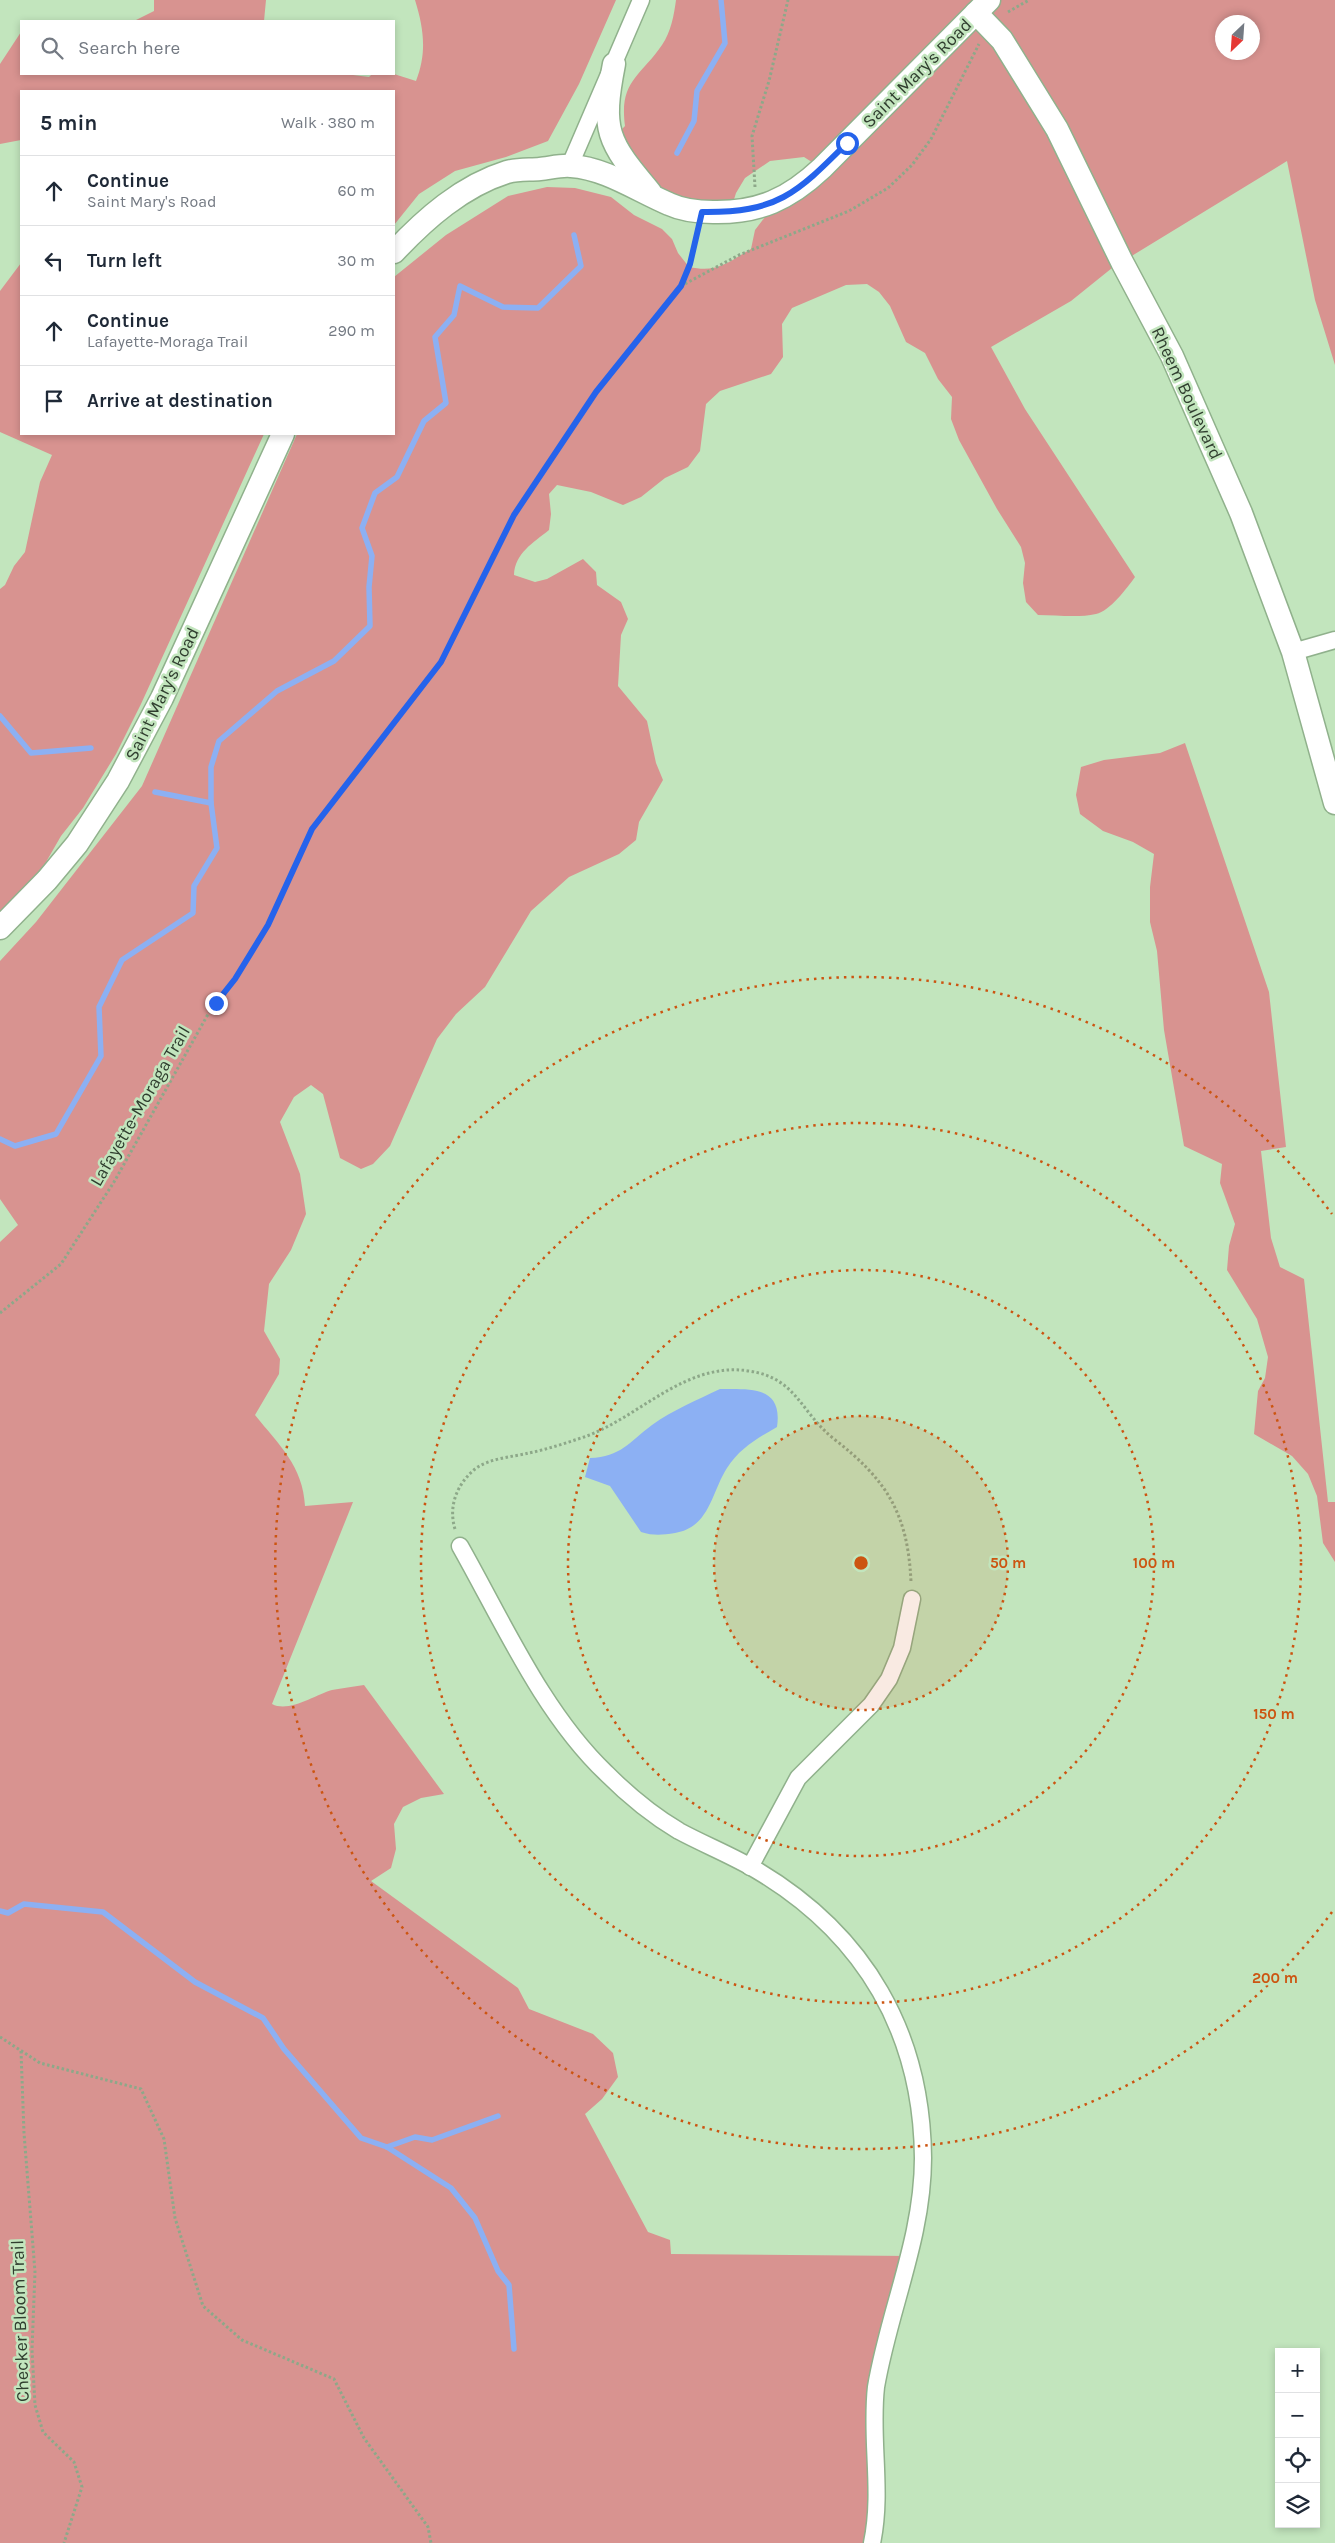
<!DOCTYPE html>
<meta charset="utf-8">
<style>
body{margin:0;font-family:Karla,sans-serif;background:#f6f6f7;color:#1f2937}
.controls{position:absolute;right:15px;bottom:15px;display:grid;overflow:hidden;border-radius:0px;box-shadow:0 2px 8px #0003}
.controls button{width:45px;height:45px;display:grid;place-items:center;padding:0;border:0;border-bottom:1px solid #e0e1e3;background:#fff;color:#1f2937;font:25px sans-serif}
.compass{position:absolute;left:1215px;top:15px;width:45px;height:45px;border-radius:50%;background:#fff;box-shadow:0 2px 8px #0003;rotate:205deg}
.stop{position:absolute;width:15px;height:15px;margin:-11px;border:4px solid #2563eb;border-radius:50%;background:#fff}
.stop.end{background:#2563eb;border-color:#fff;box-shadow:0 1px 5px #0008}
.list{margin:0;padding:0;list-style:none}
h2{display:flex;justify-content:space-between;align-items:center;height:65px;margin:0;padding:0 20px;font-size:21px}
h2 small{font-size:16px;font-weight:400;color:#747a83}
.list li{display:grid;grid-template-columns:32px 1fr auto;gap:15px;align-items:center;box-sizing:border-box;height:70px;padding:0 20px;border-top:1px solid #e0e1e3}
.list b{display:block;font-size:19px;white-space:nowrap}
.list p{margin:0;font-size:16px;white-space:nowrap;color:#747a83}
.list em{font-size:16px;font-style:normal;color:#747a83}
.icon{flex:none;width:28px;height:28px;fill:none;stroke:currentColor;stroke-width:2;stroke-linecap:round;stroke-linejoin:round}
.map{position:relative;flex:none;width:1335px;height:2543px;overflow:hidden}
.search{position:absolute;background:#fff;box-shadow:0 2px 8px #0003;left:20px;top:20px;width:375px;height:55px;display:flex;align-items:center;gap:12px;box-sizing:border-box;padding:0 18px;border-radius:0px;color:#747a83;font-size:19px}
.panel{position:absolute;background:#fff;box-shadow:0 2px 8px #0003;left:20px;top:90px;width:375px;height:345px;border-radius:0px}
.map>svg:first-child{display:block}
.green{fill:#d89390;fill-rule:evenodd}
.water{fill:#8cb0f3}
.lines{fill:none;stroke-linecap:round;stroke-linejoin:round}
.stream{stroke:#8cb0f3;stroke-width:5.5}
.street-casing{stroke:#90b18c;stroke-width:19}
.secondary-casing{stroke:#90b18c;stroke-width:25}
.path{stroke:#8da889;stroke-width:3;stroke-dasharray:2.5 2.5;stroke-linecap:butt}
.street{stroke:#fff;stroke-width:16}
.secondary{stroke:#fff;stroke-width:22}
.route{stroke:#2563eb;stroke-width:6}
.ring{fill:none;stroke:#c51;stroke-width:2.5;stroke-dasharray:2.5 5}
.labels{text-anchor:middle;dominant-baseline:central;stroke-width:5;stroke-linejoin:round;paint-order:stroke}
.street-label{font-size:18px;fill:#303e2f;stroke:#c2e5bd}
.centre{fill:#c51;stroke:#c2e5bd;stroke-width:2.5}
.ring-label{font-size:15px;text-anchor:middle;font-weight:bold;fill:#c51;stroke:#c2e5bd;stroke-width:5;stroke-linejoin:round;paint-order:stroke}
</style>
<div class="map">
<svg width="1335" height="2543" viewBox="0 0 1335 2543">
<rect width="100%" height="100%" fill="#c2e5bd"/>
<!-- green -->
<g class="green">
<polygon points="154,0 266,0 264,21 134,21 154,11"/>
<path d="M415,0h201l-37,84 -31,57 -42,16 -51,14 -36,23 -25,31v-134h-373v49l-21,4v-80l21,-32v42h324l24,3 3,-3h22l22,7c11,-28 8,-52 -1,-81z"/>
<path d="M676,0h659v365l-20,-65 -28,-139 -175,107 -41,33 -80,46 34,62 110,168c-8,11 -25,34 -39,37 -18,4 -39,1 -58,1l-12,-13 -3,-19 2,-20 -4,-16 -24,-38 -38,-69 -8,-21 1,-22 -14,-18 -13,-26 -19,-11 -16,-36 -11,-14 -12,-8 -21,1 -54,23 -10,16 1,33 -12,17 -51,17 -14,13 -6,47 -12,16 -23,11 -24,19 -18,8 -32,-13 -34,-7 -8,9 2,20 -2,16c-16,13 -34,23 -35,45l21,7 12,-3 36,-20 13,13 1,13 24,17 7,17 -7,16 -3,51 29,35 9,42 7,17 -24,42 -3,18 -17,14 -50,23 -38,34 -46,76 -29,27 -19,25 -47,107 -17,18 -12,5 -21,-11 -17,-64 -12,-9 -17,12 -14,25 20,52 6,40 -15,36 -22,34 -5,47 16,28 -1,15 -24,41c24,30 48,51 50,91l48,-4 -81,202c17,9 43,-9 60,-14 10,-2 21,-3 32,-5l80,109 -23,4 -18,9 -9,17 2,25 -5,19 -20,13 147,107 11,21 64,25 20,19 5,24 -16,22 -17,15 63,118 22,8 1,14 239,2 -25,93 -13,194h-872v-1301l18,-17 -18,-26v-238l36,-39 106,-136 155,-352h97v-157l52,-42 62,-39 39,-9 28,1 36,9 23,18 28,14 10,10 6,14 11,14c28,6 38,-4 62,-18l4,-19 10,-13v-12l56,-37 -17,-11 -34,4 -25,17 -9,15 -6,19 -58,-7 -60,-66 13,-13c-6,-45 15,-49 37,-81 9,-13 12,-30 14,-45zM1222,22h30v30h-30z"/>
<polygon points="21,263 21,434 264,434 141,704 116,754 83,808 61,836 38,876 0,911 0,589 5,585 14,566 25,552 40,482 52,455 0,432 0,291"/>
<polygon points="1185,743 1269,992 1286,1147 1261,1151 1271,1238 1280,1267 1304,1279 1328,1502 1335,1502 1335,1562 1323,1543 1317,1496 1308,1474 1292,1456 1254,1434 1258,1391 1265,1378 1268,1357 1257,1319 1227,1270 1229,1246 1235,1224 1220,1183 1222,1164 1184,1146 1164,1030 1157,951 1150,922 1150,887 1154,854 1133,842 1103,831 1080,814 1076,795 1081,767 1104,760 1160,753"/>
</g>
<!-- water -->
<path class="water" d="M720,1389c31,0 63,-3 57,38 -19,11 -37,21 -50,41 -16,25 -17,59 -52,65 -13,2 -21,3 -34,-1l-31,-46 -25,-9 5,-19c31,-1 39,-16 62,-33 21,-15 45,-25 68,-36z"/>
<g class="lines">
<!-- stream -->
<g class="stream">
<polyline points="677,153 694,121 697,91 725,43 721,0"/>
<polyline points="0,716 31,753 91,748"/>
<polyline points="155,792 211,803"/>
<polyline points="0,1139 15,1146 56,1134 101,1056 99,1007 122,960 193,913 194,886 217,848 211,803 211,767 219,741 277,691 334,661 370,626 369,587 372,556 362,528 375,493 397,477 424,421 446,403 435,337 454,315 460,286 503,307 538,308 581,266 574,235"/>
<polyline points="0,1911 8,1913 24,1904 103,1912 195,1982 263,2018 284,2049 361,2138 387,2147 451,2188 475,2218 498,2271 509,2285 514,2349"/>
<polyline points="387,2147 415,2137 432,2140 498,2116"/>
</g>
<defs>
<g id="street">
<polyline points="570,165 641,0"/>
<polyline points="1293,652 1335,640"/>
<path d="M460,1546c43,76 83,167 146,227 22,22 46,42 73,58 26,14 54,25 79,40 107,64 164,162 165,287 0,80 -34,152 -47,229 -6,52 7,104 -4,156"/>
<polyline points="750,1867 798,1778 871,1705 889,1679 902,1648 912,1599"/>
</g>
<g id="secondary">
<polyline points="976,13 1002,40 1057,129 1122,262 1172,356 1241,513 1293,652 1335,803"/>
<path d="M614,64c-13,67 -7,77 36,128"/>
<path d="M394,252c31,-33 68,-66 113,-80 10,-3 23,-2 33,-3 10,-1 21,-4 31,-3 34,2 67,25 98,38 13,6 30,8 44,8 46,1 76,-13 109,-44l167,-168"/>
<polyline points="0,928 47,880 77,844 118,781 162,698 283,434"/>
</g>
</defs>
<!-- street casing -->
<use href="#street" class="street-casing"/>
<!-- secondary casing -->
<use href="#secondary" class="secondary-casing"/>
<!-- path -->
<g class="path">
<polyline points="1008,12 1029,0"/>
<polyline points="755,187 752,136 769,81 788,0"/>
<polyline points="681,285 690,264 697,232"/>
<polyline points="0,1313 61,1264 114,1182 207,1016 235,979 268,925 312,829 441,662 513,515 596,392 681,286 739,255 849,211 888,188 912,165 931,139 979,44"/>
<path d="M455,1529c-7,-23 2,-45 20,-60 14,-11 38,-12 54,-16 19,-4 37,-10 55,-16 55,-19 101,-76 165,-66 48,7 51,41 85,68 53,41 74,75 77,143"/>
<polyline points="0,2037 40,2063 141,2089 164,2139 175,2218 203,2306 242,2340 334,2379 364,2438 428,2527 431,2543"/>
<polyline points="21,2051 24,2133 35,2272 32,2350 35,2405 43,2432 74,2462 82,2487 64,2543"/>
</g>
<!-- street -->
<use href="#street" class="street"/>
<!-- secondary -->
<use href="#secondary" class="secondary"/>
</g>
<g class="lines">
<!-- route -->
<path class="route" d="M216,1003l19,-24 33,-54 44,-96 129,-167 73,-147 82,-123 85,-106 9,-22 12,-52c75,1 94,-18 145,-69"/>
</g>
<!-- distance rings -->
<circle cx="861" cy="1563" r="147" fill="#c51" fill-opacity=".12"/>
<g class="ring">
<circle cx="861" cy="1563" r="147"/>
<circle cx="861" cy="1563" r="293"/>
<circle cx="861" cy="1563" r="440"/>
<path d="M1332 1912A586 586 0 1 1 1332 1214"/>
</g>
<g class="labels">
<!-- street labels -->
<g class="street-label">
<text transform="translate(917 73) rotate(-45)">Saint Mary's Road</text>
<text transform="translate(1187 393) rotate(65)">Rheem Boulevard</text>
<text transform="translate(162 694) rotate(-64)">Saint Mary's Road</text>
<text transform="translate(140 1106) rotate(-60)">Lafayette-Moraga Trail</text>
<text transform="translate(20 2321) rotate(-92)">Checker Bloom Trail</text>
</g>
</g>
<circle cx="861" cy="1563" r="8" class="centre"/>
<g class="ring-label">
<text x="1008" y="1568">50 m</text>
<text x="1154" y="1568">100 m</text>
<text x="1274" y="1719">150 m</text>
<text x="1275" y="1983">200 m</text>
</g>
</svg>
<div class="controls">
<button>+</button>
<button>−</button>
<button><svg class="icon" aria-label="locate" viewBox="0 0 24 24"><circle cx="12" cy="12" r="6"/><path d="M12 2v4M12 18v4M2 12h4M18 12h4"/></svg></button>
<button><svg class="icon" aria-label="layers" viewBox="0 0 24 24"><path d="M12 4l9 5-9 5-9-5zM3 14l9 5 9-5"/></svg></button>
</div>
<svg class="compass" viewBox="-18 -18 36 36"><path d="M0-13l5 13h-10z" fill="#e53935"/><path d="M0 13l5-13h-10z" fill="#747a83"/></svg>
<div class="stop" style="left:847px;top:143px"></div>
<div class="stop end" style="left:216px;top:1003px"></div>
<div class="search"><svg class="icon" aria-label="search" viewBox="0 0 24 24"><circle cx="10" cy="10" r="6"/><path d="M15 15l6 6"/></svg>Search here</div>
<section class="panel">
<h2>5 min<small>Walk · 380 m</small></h2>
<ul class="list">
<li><svg class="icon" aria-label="ahead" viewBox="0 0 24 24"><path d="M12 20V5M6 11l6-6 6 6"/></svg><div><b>Continue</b><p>Saint Mary's Road</p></div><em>60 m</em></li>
<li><svg class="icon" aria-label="left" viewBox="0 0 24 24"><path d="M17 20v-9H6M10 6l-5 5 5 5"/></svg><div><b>Turn left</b></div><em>30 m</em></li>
<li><svg class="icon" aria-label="ahead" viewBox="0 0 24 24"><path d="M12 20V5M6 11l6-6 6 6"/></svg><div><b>Continue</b><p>Lafayette-Moraga Trail</p></div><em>290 m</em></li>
<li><svg class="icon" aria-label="arrive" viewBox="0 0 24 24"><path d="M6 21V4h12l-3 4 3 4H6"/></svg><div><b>Arrive at destination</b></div></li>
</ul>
</section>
</div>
